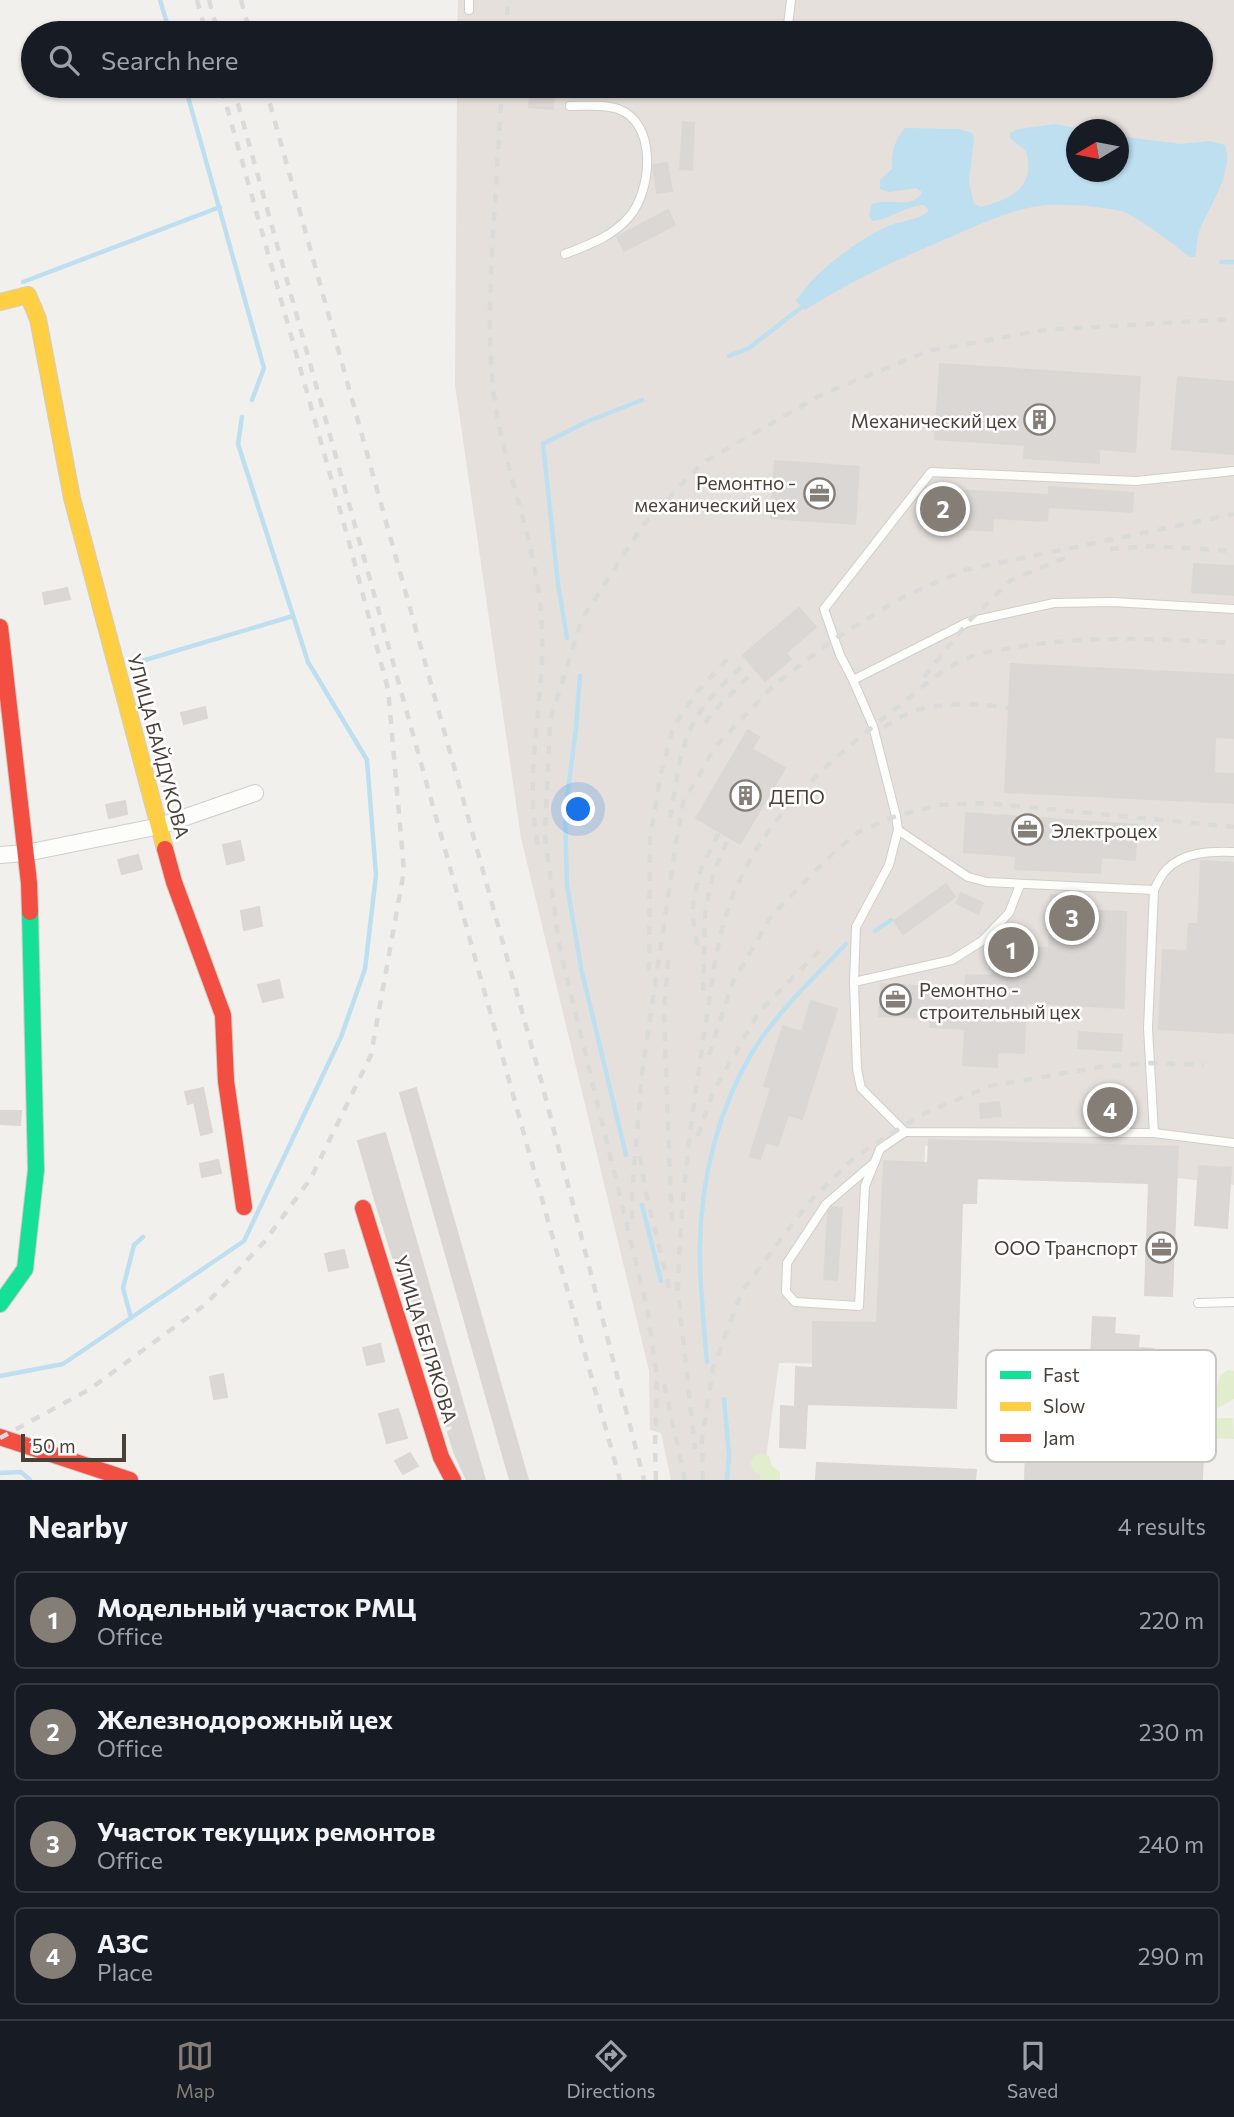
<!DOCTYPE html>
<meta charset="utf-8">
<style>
body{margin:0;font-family:Commissioner,sans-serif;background:#20242c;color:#f1f3f6}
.compass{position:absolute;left:1066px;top:119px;width:63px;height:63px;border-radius:50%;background:#171b24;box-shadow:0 2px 5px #0004;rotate:260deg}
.scale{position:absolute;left:21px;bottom:18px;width:105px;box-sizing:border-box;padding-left:7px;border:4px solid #494138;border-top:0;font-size:19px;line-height:24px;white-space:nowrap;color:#494138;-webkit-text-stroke:5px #fff;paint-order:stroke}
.you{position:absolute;left:579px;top:810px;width:24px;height:24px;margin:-18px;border:5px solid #fff;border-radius:50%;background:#1a73e8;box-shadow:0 0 0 10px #1a73e833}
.badge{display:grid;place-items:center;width:46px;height:46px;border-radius:50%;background:#847e77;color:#fff;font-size:23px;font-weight:700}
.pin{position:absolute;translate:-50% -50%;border:4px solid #fff;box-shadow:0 2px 7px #0006}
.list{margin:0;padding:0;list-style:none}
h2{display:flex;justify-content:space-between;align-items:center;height:91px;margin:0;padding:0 28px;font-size:30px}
h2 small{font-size:23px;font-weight:400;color:#9ea1a6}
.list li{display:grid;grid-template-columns:46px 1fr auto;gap:21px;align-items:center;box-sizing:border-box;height:98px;margin:0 14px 14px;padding:0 14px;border:2px solid #363941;border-radius:10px}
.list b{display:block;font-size:26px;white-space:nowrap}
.list p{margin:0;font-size:23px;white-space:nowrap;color:#9ea1a6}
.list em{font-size:23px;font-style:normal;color:#9ea1a6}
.icon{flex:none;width:38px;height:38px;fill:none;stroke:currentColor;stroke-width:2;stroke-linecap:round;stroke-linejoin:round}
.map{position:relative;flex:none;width:1234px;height:1480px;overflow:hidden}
.search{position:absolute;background:#171b24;box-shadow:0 2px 5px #0004;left:21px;right:21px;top:21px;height:77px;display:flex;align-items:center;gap:18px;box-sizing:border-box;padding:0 24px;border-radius:38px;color:#9ea1a6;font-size:26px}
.sheet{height:539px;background:#171b24}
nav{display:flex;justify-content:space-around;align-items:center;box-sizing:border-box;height:98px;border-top:2px solid #363941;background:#171b24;font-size:19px;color:#9ea1a6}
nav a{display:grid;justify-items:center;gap:4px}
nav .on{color:#847e77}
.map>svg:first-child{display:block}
.industrial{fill:#e5e0dc;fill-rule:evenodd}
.green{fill:#e2edcd}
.water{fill:#bddff0}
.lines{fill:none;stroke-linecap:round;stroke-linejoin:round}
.stream{stroke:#bddff0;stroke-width:4.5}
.building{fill:#dad7d4;stroke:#dbd7d2;stroke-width:2}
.lane-casing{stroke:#d0ceca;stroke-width:10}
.street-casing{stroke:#d0ceca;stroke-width:18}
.fast-casing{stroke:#d2cdc4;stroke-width:18}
.slow-casing{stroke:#d2cdc4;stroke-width:18}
.jam-casing{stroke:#d2cdc4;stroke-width:18}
.lane{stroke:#fdfdfc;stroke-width:8}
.street{stroke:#fdfdfc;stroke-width:16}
.fast{stroke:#16e098;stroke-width:16}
.slow{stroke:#ffcf43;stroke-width:16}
.jam{stroke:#f24e42;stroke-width:16}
.rail{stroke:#dadad9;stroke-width:4.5;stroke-dasharray:9 9;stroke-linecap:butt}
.labels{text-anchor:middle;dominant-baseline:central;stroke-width:5;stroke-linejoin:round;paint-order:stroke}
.poi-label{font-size:19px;fill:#494138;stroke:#fff;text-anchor:end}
.street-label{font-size:19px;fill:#494138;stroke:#fff}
.key{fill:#fff;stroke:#c8c6c3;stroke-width:2}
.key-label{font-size:19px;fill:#494138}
</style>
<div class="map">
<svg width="1234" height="1480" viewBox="0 0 1234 1480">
<rect width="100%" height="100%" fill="#f2f0ed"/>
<!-- industrial -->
<path class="industrial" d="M458,0h776v1185l-309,-39 -6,219 -140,-2 -16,117h-92l-10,-47 -11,-3 -1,-59 -128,-533 -66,-453 2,-299h744v-53h-744zM1076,130h42v42h-42z"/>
<!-- green -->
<g class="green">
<path d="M1228,1370l6,1v28c-11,6 -23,16 -36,10l-4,-9c4,-10 13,-11 23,-13l3,-12z"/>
<path d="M1097,1414c46,4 90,5 136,4l1,21 -47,-2c-9,3 -18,0 -27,0 -9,-1 -18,1 -27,2 -7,1 -14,-4 -20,-4 -6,-1 -11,0 -17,0 -10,-5 -10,-16 1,-21z"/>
<path d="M760,1453l9,3 3,10 8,6v8h-20v-5l-6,-3c-5,-8 -4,-15 6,-19z"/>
</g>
<!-- water -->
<path class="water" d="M1056,124l25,5 -5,1v42h42l1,-36 62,8 29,-3 15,4c9,26 -15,61 -25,84 -3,8 -3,19 -5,28h-5c-14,-11 -51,-39 -66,-45 -21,-6 -64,-9 -86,-6 -31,5 -62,20 -90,32 -50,21 -97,43 -143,72l-9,-9c17,-28 59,-59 88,-73 15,-8 33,-6 45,-18l-5,-5c-20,1 -37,16 -52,16l-3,-5 2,-11c16,-9 43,6 51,-13l-6,-4 -28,4 -8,-3v-9l12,-11c-1,-17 2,-28 13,-41l54,1 13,4 2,5 -5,44 5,22 7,3c31,-8 55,-20 45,-56l-16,-13v-5l8,-4z"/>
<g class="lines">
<!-- stream -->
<g class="stream">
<polyline points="160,0 170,33"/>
<polyline points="185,86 264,368 252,400"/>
<polyline points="1221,262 1234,262"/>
<polyline points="23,282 220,207"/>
<polyline points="729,356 749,348 802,307"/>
<polyline points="567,638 558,584 543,444 586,422 642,400"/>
<polyline points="135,663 293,616"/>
<polyline points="580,676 576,728 565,813 567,885 581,968 626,1155"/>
<polyline points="875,931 891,920"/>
<polyline points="642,1205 661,1281"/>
<polyline points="131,1318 123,1288 134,1245 143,1237"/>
<path d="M707,1362c-3,-39 -8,-78 -7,-117 1,-68 19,-139 55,-197 25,-39 60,-71 91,-104"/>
<polyline points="0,1376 63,1364 244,1241 341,1037 365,969 376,875 367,760 308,662 238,444 242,417"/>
<polyline points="724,1399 729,1455 727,1480"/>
<polyline points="0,1473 21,1472 30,1480"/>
</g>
</g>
<!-- building -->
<g class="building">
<polygon points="531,86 555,86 553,109 529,107"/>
<polygon points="683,122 694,123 692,170 680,169"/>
<polygon points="667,163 672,191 657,193 653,165"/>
<polygon points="668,210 675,225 624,251 617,237"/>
<polygon points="940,364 1140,377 1135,452 1099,449 1099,463 1024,458 1025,445 935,439"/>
<polygon points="1178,377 1234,382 1234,454 1172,449"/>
<polygon points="775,461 859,467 855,524 771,518"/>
<polygon points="1049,487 1133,493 1132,512 1048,507 1047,521 993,518 992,531 932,527 935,489 1049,495"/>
<polygon points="1194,564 1234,566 1234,595 1192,592"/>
<polygon points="67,588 70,599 45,604 43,593"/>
<polygon points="799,608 816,627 786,653 791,659 765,681 743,655"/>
<polygon points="1011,664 1234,675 1234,738 1215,737 1214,773 1234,774 1234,803 1005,792"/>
<polygon points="205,707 207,718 184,724 181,713"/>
<polygon points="748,730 759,737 752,749 785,768 740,844 696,818"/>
<polygon points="125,801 127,814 109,818 106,805"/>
<polygon points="966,813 1137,825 1135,860 1101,857 1100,873 1015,869 1016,856 964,852"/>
<polygon points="240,841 244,860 227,864 223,845"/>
<polygon points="138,855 142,869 122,874 118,860"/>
<polygon points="1201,861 1234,863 1234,1033 1159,1029 1163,950 1187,951 1189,924 1198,924"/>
<polygon points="946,884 955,897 903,934 894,921"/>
<polygon points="961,893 983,903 978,914 956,903"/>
<polygon points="1051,895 1081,896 1080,910 1126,912 1124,1008 1026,1003 1024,1053 997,1052 997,1067 963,1065 965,1029 930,1027 930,1018 879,1016 881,984 965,989 966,975 993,976 995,945 1049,948"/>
<polygon points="259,907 262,926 244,930 241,911"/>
<polygon points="279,980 283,997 263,1002 258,985"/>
<polygon points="811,1001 837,1009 802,1119 788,1115 778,1146 766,1142 760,1159 750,1156 771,1088 764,1086 783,1026 802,1032"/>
<polygon points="1079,1032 1122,1035 1121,1051 1078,1048"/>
<polygon points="203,1088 212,1132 201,1135 194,1102 188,1104 185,1092"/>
<polygon points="416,1088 528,1480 510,1480 400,1093"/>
<polygon points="999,1102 1001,1116 981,1118 980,1104"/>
<polygon points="0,1111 21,1111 20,1125 0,1124"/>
<polygon points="385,1133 485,1480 467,1480 454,1452 448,1432 453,1429 452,1425 446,1426 376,1203 358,1141"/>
<polygon points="929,1140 1178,1147 1172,1296 1145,1295 1149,1183 977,1178 976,1203 962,1203 956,1408 807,1404 805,1448 780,1447 781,1406 795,1407 796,1367 813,1368 813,1322 877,1323 884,1161 928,1163"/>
<polygon points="218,1160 221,1173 202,1177 200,1164"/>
<polygon points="1199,1166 1231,1168 1227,1228 1195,1225"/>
<polygon points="832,1207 842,1208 837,1280 824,1279 828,1213"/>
<polygon points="344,1250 348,1267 329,1271 325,1254"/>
<polygon points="1093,1317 1115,1318 1114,1334 1139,1336 1138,1348 1153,1349 1151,1373 1138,1373 1137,1391 1113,1390 1112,1400 1089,1399"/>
<polygon points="380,1344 384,1361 367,1365 363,1348"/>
<polygon points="223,1374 227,1397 214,1399 210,1377"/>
<polygon points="398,1409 407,1438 387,1443 379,1414"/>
<polygon points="1026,1450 1203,1453 1202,1480 1025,1480"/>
<polygon points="410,1453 418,1466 403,1474 395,1461"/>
<polygon points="817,1463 976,1470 975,1480 816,1480"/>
</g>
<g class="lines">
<defs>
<g id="lane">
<polyline points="469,0 469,10"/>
<polyline points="787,33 791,0"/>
<path d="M565,254c23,-9 47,-17 64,-37 23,-26 29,-94 -11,-108 -14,-5 -33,-3 -48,-3"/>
<polyline points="1234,471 1136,481 931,472 824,609 840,655 853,680 873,726 896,816 898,830 889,865 856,927 854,982 857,1069 861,1088 905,1132 1154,1133 1234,1143"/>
<polyline points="853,680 968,622 1054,603 1113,602 1234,609"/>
<polyline points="898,830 968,877 987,882 1154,890"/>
<polyline points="854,982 952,960 982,941 1009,913 1020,885"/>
<path d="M1154,1133l-6,-105 6,-138c3,-6 7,-15 12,-20 17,-18 44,-19 68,-18"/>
<polyline points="875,1162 826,1204 787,1263 786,1292 795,1302 859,1306 865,1186 880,1149 905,1132"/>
<polyline points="1198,1303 1234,1302"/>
</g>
<polyline id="street" points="0,855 26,853 160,826 255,793"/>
<polyline id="fast" points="0,1304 25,1269 36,1170 30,912"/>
<polyline id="slow" points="0,302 28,295 38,319 72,498 165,849"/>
<g id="jam">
<polyline points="0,627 29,883 30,912"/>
<polyline points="165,849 174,882 223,1015 226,1081 244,1207"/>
<polyline points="363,1208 441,1457 453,1480"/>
<polyline points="0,1437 130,1480"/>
</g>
</defs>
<!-- lane casing -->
<use href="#lane" class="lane-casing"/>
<!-- street casing -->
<use href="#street" class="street-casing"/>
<!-- fast casing -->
<use href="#fast" class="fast-casing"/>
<!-- slow casing -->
<use href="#slow" class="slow-casing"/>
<!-- jam casing -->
<use href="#jam" class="jam-casing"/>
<!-- lane -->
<use href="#lane" class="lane"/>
<!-- street -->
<use href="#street" class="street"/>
<!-- fast -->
<use href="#fast" class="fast"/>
<!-- slow -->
<use href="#slow" class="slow"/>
<!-- jam -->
<use href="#jam" class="jam"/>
<!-- rail -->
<g class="rail">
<polyline points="197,0 206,33"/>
<polyline points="209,0 218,33"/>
<polyline points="241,0 250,33"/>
<polyline points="506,33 508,0"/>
<polyline points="233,86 620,1480"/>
<polyline points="265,86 541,1080 644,1480"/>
<path d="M502,86c-3,49 -6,98 -9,148 -3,56 -6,113 2,169 12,77 45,149 47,227 3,73 -19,144 -4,216"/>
<polyline points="1110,549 1152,546 1234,551"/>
<polyline points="924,677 968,622 1011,580 1065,558"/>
<polyline points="705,723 711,714 755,670"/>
<path d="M884,727c10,-5 20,-13 30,-16 30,-9 65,-8 95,-3"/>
<path d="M670,818c5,-24 7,-51 15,-75 10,-33 38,-60 63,-82"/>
<polyline points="697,945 692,911 700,871 719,832"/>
<polyline points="668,960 664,1015 672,1229"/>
<polyline points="649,971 650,839 660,777 673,728 697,692 732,654"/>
<polyline points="703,991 705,914 713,874 729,837"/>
<polyline points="709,1055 732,984 772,915 826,860 858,832 896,816 939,805 985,803 1234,827"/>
<polyline points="698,1136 713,1092 759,1012 824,946"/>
<polyline points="640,1156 646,1193 671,1296"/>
<polyline points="632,1219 632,1193 642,1073 676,842 683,803 715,747 773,686 834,639 903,597 965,570 1234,514"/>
<polyline points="677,1282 695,1449"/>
<path d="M678,1291c2,-91 14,-179 28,-269 7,-44 11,-92 30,-134 31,-71 88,-123 148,-170 28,-21 53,-48 86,-61 15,-6 32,-7 47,-10 72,-12 145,-8 217,-4"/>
<polyline points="664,1384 685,1480"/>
<polyline points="0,1438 90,1389 206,1304 265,1241 311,1178 371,1055 404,871 388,689 349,542 221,86"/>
<polyline points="656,1480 655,1446 657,1378 647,1308 559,945 545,836 550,721 582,619 642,526 702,463 823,394 928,351 1044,330 1234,319"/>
<polyline points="703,1480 702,1440 713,1368 742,1291 809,1202 856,1156 925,1113 990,1086 1100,1067 1150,1063 1204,1065"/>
</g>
</g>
<!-- icons -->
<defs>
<symbol id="building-ring" viewBox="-11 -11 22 22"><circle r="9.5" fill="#fff" stroke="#847e77" stroke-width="1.5"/><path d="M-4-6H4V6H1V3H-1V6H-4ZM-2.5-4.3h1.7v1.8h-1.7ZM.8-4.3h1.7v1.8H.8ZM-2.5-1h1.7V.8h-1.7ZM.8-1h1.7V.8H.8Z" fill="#847e77"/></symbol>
<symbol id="office-ring" viewBox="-11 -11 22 22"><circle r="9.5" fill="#fff" stroke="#847e77" stroke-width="1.5"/><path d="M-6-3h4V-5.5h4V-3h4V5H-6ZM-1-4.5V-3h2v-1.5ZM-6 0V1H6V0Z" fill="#847e77"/></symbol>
</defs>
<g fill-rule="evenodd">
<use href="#building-ring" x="1022" y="402" width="35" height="35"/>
<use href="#office-ring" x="802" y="476" width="35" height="35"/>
<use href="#building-ring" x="728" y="778" width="35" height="35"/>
<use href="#office-ring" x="1010" y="812" width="35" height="35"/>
<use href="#office-ring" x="878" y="982" width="35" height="35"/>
<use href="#office-ring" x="1144" y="1230" width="35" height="35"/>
</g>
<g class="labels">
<!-- poi labels -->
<g class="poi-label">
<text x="1017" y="420">Механический цех</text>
<text x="796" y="482">Ремонтно -<tspan x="796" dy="22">механический цех</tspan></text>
<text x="769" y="796" text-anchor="start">ДЕПО</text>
<text x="1051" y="830" text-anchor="start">Электроцех</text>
<text x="919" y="989" text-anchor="start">Ремонтно -<tspan x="919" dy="22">строительный цех</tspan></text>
<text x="1138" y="1247">ООО Транспорт</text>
</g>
<!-- street labels -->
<g class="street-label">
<text transform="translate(159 746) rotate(75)">УЛИЦА БАЙДУКОВА</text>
<text transform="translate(426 1339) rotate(73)">УЛИЦА БЕЛЯКОВА</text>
</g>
</g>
<!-- legend -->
<rect x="986" y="1350" width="230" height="112" rx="10" class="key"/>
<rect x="1000" y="1371" width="31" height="8" fill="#16e098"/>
<rect x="1000" y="1402" width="31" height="9" fill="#ffcf43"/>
<rect x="1000" y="1434" width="31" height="8" fill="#f24e42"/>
<g class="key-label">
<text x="1043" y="1382">Fast</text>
<text x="1043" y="1413">Slow</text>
<text x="1043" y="1445">Jam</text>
</g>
</svg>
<svg class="compass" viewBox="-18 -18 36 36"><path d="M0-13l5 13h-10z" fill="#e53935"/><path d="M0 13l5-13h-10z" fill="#9ea1a6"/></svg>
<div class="scale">50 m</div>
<div class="you"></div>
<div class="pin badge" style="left:1011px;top:950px">1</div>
<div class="pin badge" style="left:943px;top:509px">2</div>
<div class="pin badge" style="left:1072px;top:918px">3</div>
<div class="pin badge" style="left:1110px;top:1110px">4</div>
<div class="search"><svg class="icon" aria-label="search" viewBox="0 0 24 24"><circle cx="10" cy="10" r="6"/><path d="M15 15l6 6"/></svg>Search here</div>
</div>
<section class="sheet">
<h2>Nearby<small>4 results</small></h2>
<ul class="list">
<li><span class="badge">1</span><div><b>Модельный участок РМЦ</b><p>Office</p></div><em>220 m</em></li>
<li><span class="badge">2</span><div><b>Железнодорожный цех</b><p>Office</p></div><em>230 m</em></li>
<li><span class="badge">3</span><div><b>Участок текущих ремонтов</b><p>Office</p></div><em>240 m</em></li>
<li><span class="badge">4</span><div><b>АЗС</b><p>Place</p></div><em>290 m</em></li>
</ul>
</section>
<nav>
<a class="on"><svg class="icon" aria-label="map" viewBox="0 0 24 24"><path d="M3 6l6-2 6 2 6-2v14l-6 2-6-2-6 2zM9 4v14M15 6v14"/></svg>Map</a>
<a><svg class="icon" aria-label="directions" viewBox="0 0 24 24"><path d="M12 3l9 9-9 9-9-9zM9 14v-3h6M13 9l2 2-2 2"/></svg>Directions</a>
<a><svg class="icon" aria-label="saved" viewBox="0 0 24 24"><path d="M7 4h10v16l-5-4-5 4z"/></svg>Saved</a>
</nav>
